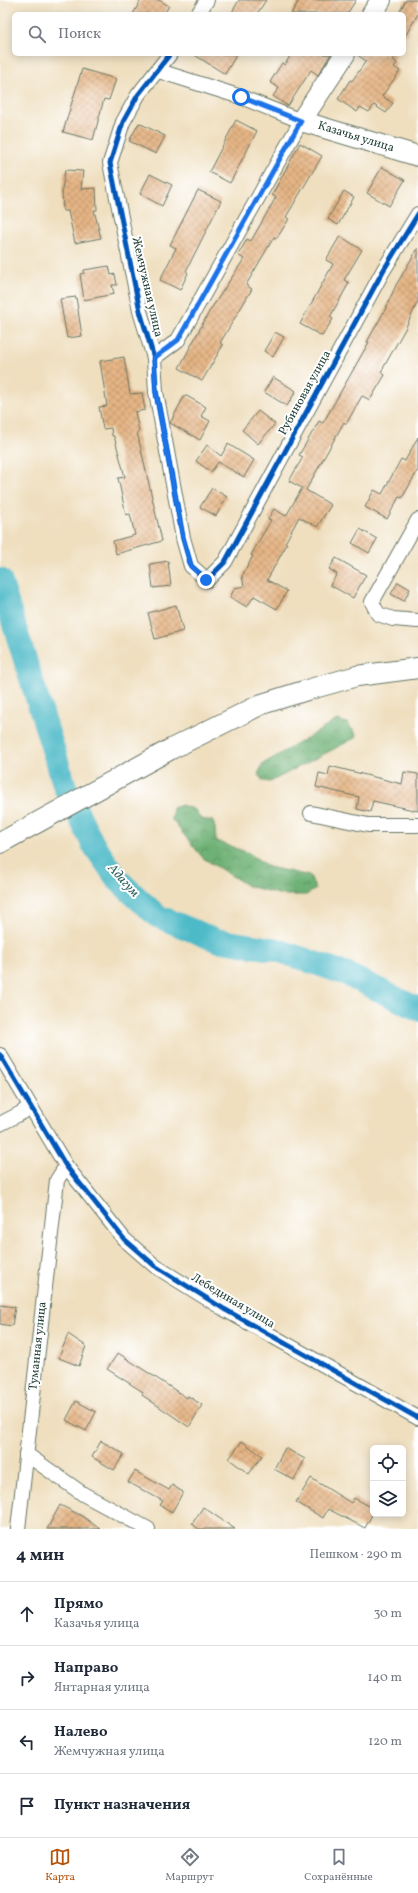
<!DOCTYPE html>
<html lang="ru">
<meta charset="utf-8">
<style>
body{margin:0;font-family:Vollkorn,serif;background:#f2f2f3;color:#1f2937}
.controls{position:absolute;right:12px;bottom:12px;display:grid;overflow:hidden;border-radius:6px;box-shadow:0 2px 10px #0003}
.controls button{width:36px;height:36px;display:grid;place-items:center;padding:0;border:0;border-bottom:1px solid #e0e1e3;background:#fff;color:#1f2937;font:20px sans-serif}
.stop{position:absolute;width:12px;height:12px;margin:-9px;border:3px solid #1a73e8;border-radius:50%;background:#fff}
.stop.end{background:#1a73e8;border-color:#fff;box-shadow:0 1px 4px #0008}
.list{margin:0;padding:0;list-style:none}
h2{display:flex;justify-content:space-between;align-items:center;height:52px;margin:0;padding:0 16px;font-size:17px}
h2 small{font-size:13px;font-weight:400;color:#747a83}
.list li{display:grid;grid-template-columns:26px 1fr auto;gap:12px;align-items:center;box-sizing:border-box;height:64px;padding:0 16px;border-top:1px solid #e0e1e3}
.list b{display:block;font-size:15px;white-space:nowrap}
.list p{margin:0;font-size:13px;white-space:nowrap;color:#747a83}
.list em{font-size:13px;font-style:normal;color:#747a83}
.icon{flex:none;width:22px;height:22px;fill:none;stroke:currentColor;stroke-width:2;stroke-linecap:round;stroke-linejoin:round}
.map{position:relative;flex:none;width:418px;height:1529px;overflow:hidden}
.search{position:absolute;background:#fff;box-shadow:0 2px 10px #0003;left:12px;right:12px;top:12px;height:44px;display:flex;align-items:center;gap:10px;box-sizing:border-box;padding:0 14px;border-radius:6px;color:#747a83;font-size:15px}
.sheet{height:308px;background:#fff}
nav{display:flex;justify-content:space-around;align-items:center;box-sizing:border-box;height:56px;border-top:1px solid #e0e1e3;background:#fff;font-size:11px;color:#747a83}
nav a{display:grid;justify-items:center;gap:2px}
nav .on{color:#b45309}
.map>svg:first-child{display:block}
.forest{fill:url(#forest-crowns);stroke:#467754}
.lines{fill:none;stroke-linecap:round;stroke-linejoin:round}
.river{stroke:#4dbac8;stroke-width:24}
.building{fill:url(#building-cross-hatch)}
.street-casing{stroke:#687665;stroke-width:16}
.secondary-casing{stroke:#687665;stroke-width:22}
.street{stroke:#fff;stroke-width:14}
.secondary{stroke:#fff;stroke-width:20}
.cycleway-casing{stroke:#fff;stroke-width:8}
.cycleway{stroke:#0057b8;stroke-width:5}
.route{stroke:#1a73e8;stroke-width:5}
.labels{text-anchor:middle;dominant-baseline:central;stroke-width:4;stroke-linejoin:round;paint-order:stroke}
.street-label{font-size:12px;fill:#1f3d34;stroke:#fff}
.water-label{font-size:13px;font-style:italic;fill:#2d6260;stroke:#fff}
</style>
<div class="map">
<svg width="418" height="1529" viewBox="0 0 418 1529">
<defs>
<pattern id="forest-crowns" width="20" height="18" patternUnits="userSpaceOnUse"><rect width="20" height="18" fill="#6eb174"/><path d="M2 6a3 3 0 1 1 6 0M12 15a3 3 0 1 1 6 0" fill="none" stroke="#5a9160"/></pattern>
<pattern id="building-cross-hatch" width="8" height="8" patternUnits="userSpaceOnUse"><rect width="8" height="8" fill="#e6b585"/><path d="M0 0l8 8M0 8l8-8" fill="none" stroke="#ba946e"/></pattern>
</defs>
<rect width="100%" height="100%" fill="#fff"/>
<filter id="ink" filterUnits="userSpaceOnUse"><feTurbulence type="fractalNoise" baseFrequency=".025" numOctaves="2"/><feDisplacementMap in="SourceGraphic" scale="8" xChannelSelector="R" yChannelSelector="G"/><feConvolveMatrix kernelMatrix="1 2 1 2 8 2 1 2 1" color-interpolation-filters="sRGB"/></filter>
<filter id="wash" filterUnits="userSpaceOnUse"><feTurbulence type="fractalNoise" baseFrequency=".012" numOctaves="4" result="noise"/><feDisplacementMap in="SourceGraphic" scale="16" xChannelSelector="R" yChannelSelector="G"/><feGaussianBlur stdDeviation="0.9" result="paint"/><feColorMatrix in="noise" values="0 0 0 0 0 0 0 0 0 0 0 0 0 0 0 0 0 1.4 0 .05"/><feComposite in="paint" operator="in"/></filter>
<g filter="url(#wash)">
<rect width="100%" height="100%" fill="#efdfbf"/>
<!-- forest -->
<g class="forest">
<polygon points="337,720 347,723 356,734 355,738 270,782 263,781 258,774 263,764"/>
<polygon points="182,805 195,810 201,819 213,821 215,828 216,841 249,853 269,867 310,876 316,889 306,895 282,895 248,886 203,858 172,820 173,808"/>
</g>
<g class="lines">
<!-- river -->
<polyline class="river" points="0,580 65,787 93,844 118,880 157,916 216,940 277,950 344,973 418,1009"/>
</g>
<g id="blocks">
<!-- building -->
<g class="building">
<polygon points="141,0 159,0 169,6 164,14 133,14"/>
<polygon points="239,0 266,0 257,14 231,14"/>
<polygon points="299,0 356,0 347,14 291,14"/>
<polygon points="406,0 418,0 418,14 404,38 404,13 400,11"/>
<polygon points="193,54 237,54 225,74"/>
<polygon points="291,54 331,54 318,75 311,70 288,106 273,96 279,88 270,82 282,63 285,65"/>
<polygon points="356,54 397,54 393,60 397,63 394,67 400,71 382,96 393,103 386,113 374,105 369,112 360,107 357,112 338,99 350,80 352,81 366,61"/>
<polygon points="82,69 116,79 109,100 104,99 93,140 63,132"/>
<polygon points="236,120 257,131 230,183 209,172"/>
<polygon points="139,123 165,136 156,154 129,141"/>
<polygon points="300,143 322,156 286,217 289,219 277,238 274,237 246,285 252,289 220,343 223,345 202,381 179,368 209,312 244,259 238,255 247,239 251,241 276,197 272,195"/>
<polygon points="382,167 405,180 389,206 367,193"/>
<polygon points="65,170 83,171 81,189 96,188 97,210 94,210 101,238 75,243 68,211 63,211 62,190"/>
<polygon points="150,174 172,185 162,206 140,194"/>
<polygon points="198,190 221,201 186,271 188,273 180,290 160,280 176,248 170,245"/>
<polygon points="344,191 354,197 338,225 328,219"/>
<polygon points="340,236 362,250 344,280 349,283 330,317 333,319 322,336 300,324 333,264 326,260"/>
<polygon points="418,248 418,301 405,329 381,372 385,375 370,400 362,396 346,424 344,422 306,490 331,505 317,527 299,517 285,543 287,544 267,580 287,591 277,609 254,596 247,607 230,597 235,588 244,586 242,576 253,556 251,555 271,520 268,519 274,509 286,516 302,488 289,481 303,457 299,455 319,421 323,423 369,342 367,342 385,310 396,285"/>
<polygon points="109,266 111,275 115,274 117,285 112,285 114,294 84,300 80,274 84,273 84,270"/>
<polygon points="76,297 82,336 67,338 60,299"/>
<polygon points="275,332 284,337 273,357 264,351"/>
<polygon points="124,357 130,394 142,393 145,410 135,412 139,431 137,432 162,541 116,554 113,541 135,535 130,514 126,515 118,478 125,477 114,436 112,436 111,428 103,429 99,407 107,406 100,361"/>
<polygon points="273,377 296,391 287,406 264,392"/>
<polygon points="185,395 206,407 201,416 210,421 200,440 170,423"/>
<polygon points="258,411 275,424 258,444 242,430"/>
<polygon points="418,437 418,470 402,498 399,497 387,519 365,507 374,490 382,494 401,459 405,461"/>
<polygon points="228,444 254,460 244,477 218,462 211,472 196,461 207,445 221,456"/>
<polygon points="212,488 227,497 216,516 200,507"/>
<polygon points="360,529 377,539 369,553 352,543"/>
<polygon points="336,558 366,575 353,598 330,585 337,574 329,569"/>
<polygon points="168,561 171,586 153,588 150,564"/>
<polygon points="398,582 410,589 404,601 391,594"/>
<polygon points="176,605 183,631 155,639 148,613"/>
<polygon points="330,766 402,784 404,772 418,774 418,811 373,801 370,812 357,809 359,797 316,787 319,773 328,775"/>
<polygon points="0,1305 15,1307 12,1326 0,1324"/>
<polygon points="68,1334 86,1346 79,1366 59,1358"/>
<polygon points="118,1353 187,1398 188,1396 202,1405 189,1427 142,1395 143,1392 107,1369"/>
<polygon points="76,1401 96,1412 86,1431 66,1420"/>
<polygon points="101,1441 124,1454 114,1470 92,1457"/>
<polygon points="242,1441 262,1456 249,1474 229,1459"/>
<polygon points="285,1448 305,1459 294,1480 274,1469"/>
<polygon points="135,1471 169,1490 172,1485 183,1492 172,1512 160,1505 163,1501 128,1482"/>
<polygon points="311,1478 351,1503 354,1498 373,1508 373,1513 365,1528 328,1509 323,1518 296,1502"/>
<polygon points="60,1505 82,1516 100,1529 47,1529"/>
<polygon points="203,1507 235,1529 199,1529 192,1524"/>
</g>
</g>
</g>
<g filter="url(#ink)">
<use href="#blocks" fill-opacity="0" stroke="#687665" stroke-width="1"/>
<g class="lines">
<defs>
<g id="street">
<polyline points="198,14 207,0"/>
<polyline points="170,54 138,95 123,122 110,163 140,311 154,358 156,392 183,538 191,566 207,580 225,562 383,271 418,214"/>
<polyline points="154,358 178,340 301,121 241,97 159,71"/>
<polyline points="418,520 372,602 378,614 393,619 418,621"/>
<polyline points="311,813 368,825 418,825"/>
<polyline points="0,1055 66,1166 124,1239 155,1266 224,1309 418,1418"/>
<polyline points="0,1124 23,1112 29,1106"/>
<polyline points="26,1454 83,1494 148,1529"/>
<polyline points="18,1529 57,1180 66,1166"/>
</g>
<g id="secondary">
<polyline points="372,14 381,0"/>
<polyline points="345,54 301,121 418,156"/>
<polyline points="0,843 171,749 262,704 307,690 357,676 418,668"/>
</g>
</defs>
<!-- street casing -->
<use href="#street" class="street-casing"/>
<!-- secondary casing -->
<use href="#secondary" class="secondary-casing"/>
<!-- street -->
<use href="#street" class="street"/>
<!-- secondary -->
<use href="#secondary" class="secondary"/>
<defs>
<g id="cycleway">
<polyline points="170,54 138,95 123,122 110,163 140,311 154,358 156,392 183,538 191,566 207,580 225,562 383,271 418,214"/>
<polyline points="0,1055 66,1166 124,1239 155,1266 224,1309 418,1418"/>
</g>
</defs>
<!-- cycleway casing -->
<use href="#cycleway" class="cycleway-casing"/>
<!-- cycleway -->
<use href="#cycleway" class="cycleway"/>
</g>
</g>
<g class="lines" filter="url(#ink)">
<!-- route -->
<polyline class="route" points="206,580 191,566 183,538 156,392 154,358 178,340 301,121 241,97"/>
</g>
<g class="labels">
<!-- street labels -->
<g class="street-label">
<text transform="translate(356 137) rotate(17)">Казачья улица</text>
<text transform="translate(147 287) rotate(77)">Жемчужная улица</text>
<text transform="translate(305 393) rotate(-61)">Рубиновая улица</text>
<text transform="translate(233 1301) rotate(31)">Лебединая улица</text>
<text transform="translate(38 1346) rotate(-84)">Туманная улица</text>
</g>
<!-- water labels -->
<g class="water-label">
<text transform="translate(123 881) rotate(48)">Адагум</text>
</g>
</g>
</svg>
<div class="controls">
<button><svg class="icon" aria-label="locate" viewBox="0 0 24 24"><circle cx="12" cy="12" r="6"/><path d="M12 2v4M12 18v4M2 12h4M18 12h4"/></svg></button>
<button><svg class="icon" aria-label="layers" viewBox="0 0 24 24"><path d="M12 4l9 5-9 5-9-5zM3 14l9 5 9-5"/></svg></button>
</div>
<div class="stop" style="left:241px;top:97px"></div>
<div class="stop end" style="left:206px;top:580px"></div>
<div class="search"><svg class="icon" aria-label="search" viewBox="0 0 24 24"><circle cx="10" cy="10" r="6"/><path d="M15 15l6 6"/></svg>Поиск</div>
</div>
<section class="sheet">
<h2>4 мин<small>Пешком · 290 m</small></h2>
<ul class="list">
<li><svg class="icon" aria-label="ahead" viewBox="0 0 24 24"><path d="M12 20V5M6 11l6-6 6 6"/></svg><div><b>Прямо</b><p>Казачья улица</p></div><em>30 m</em></li>
<li><svg class="icon" aria-label="right" viewBox="0 0 24 24"><path d="M7 20v-9h11M14 6l5 5-5 5"/></svg><div><b>Направо</b><p>Янтарная улица</p></div><em>140 m</em></li>
<li><svg class="icon" aria-label="left" viewBox="0 0 24 24"><path d="M17 20v-9H6M10 6l-5 5 5 5"/></svg><div><b>Налево</b><p>Жемчужная улица</p></div><em>120 m</em></li>
<li><svg class="icon" aria-label="arrive" viewBox="0 0 24 24"><path d="M6 21V4h12l-3 4 3 4H6"/></svg><div><b>Пункт назначения</b></div></li>
</ul>
</section>
<nav>
<a class="on"><svg class="icon" aria-label="map" viewBox="0 0 24 24"><path d="M3 6l6-2 6 2 6-2v14l-6 2-6-2-6 2zM9 4v14M15 6v14"/></svg>Карта</a>
<a><svg class="icon" aria-label="directions" viewBox="0 0 24 24"><path d="M12 3l9 9-9 9-9-9zM9 14v-3h6M13 9l2 2-2 2"/></svg>Маршрут</a>
<a><svg class="icon" aria-label="saved" viewBox="0 0 24 24"><path d="M7 4h10v16l-5-4-5 4z"/></svg>Сохранённые</a>
</nav>
